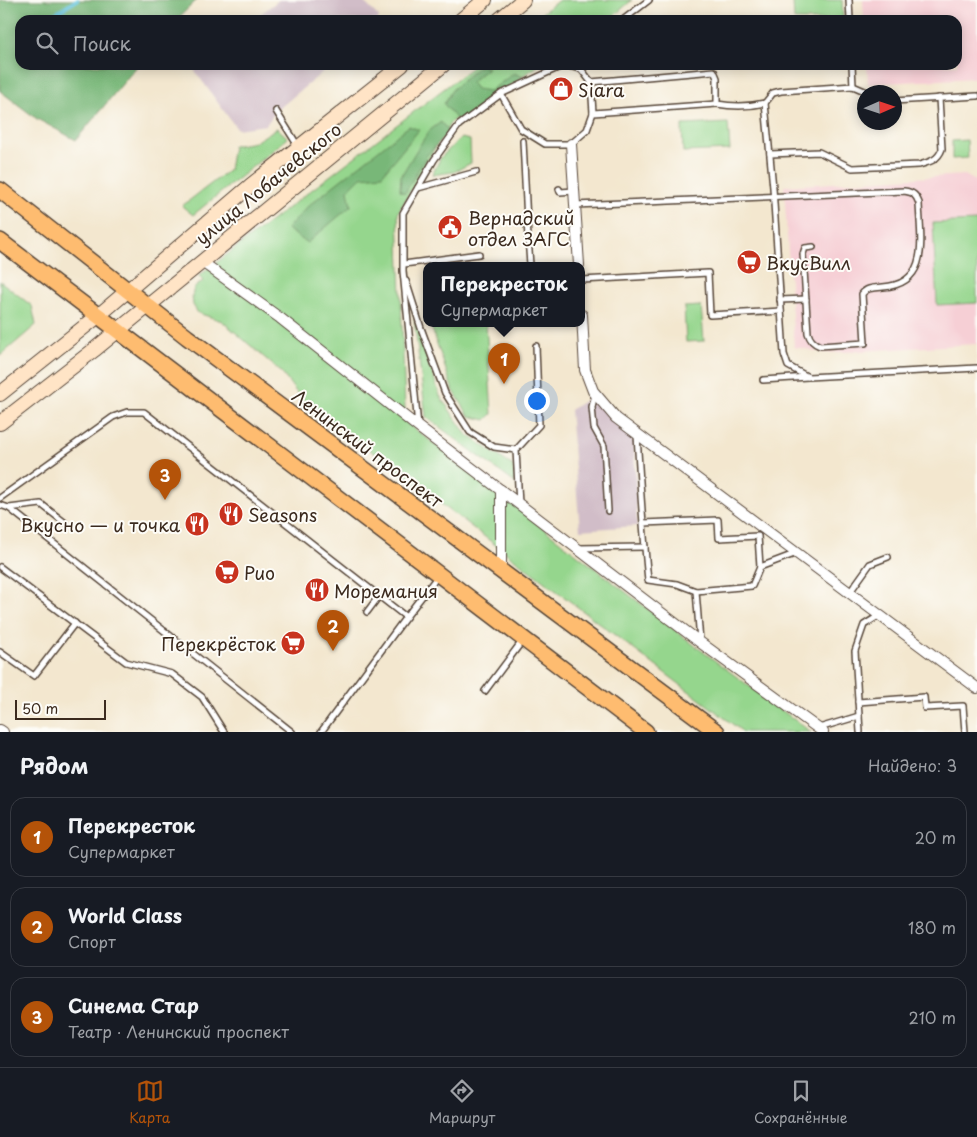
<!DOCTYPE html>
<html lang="ru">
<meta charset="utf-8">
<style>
body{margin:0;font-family:"Playpen Sans",sans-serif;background:#20242c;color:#f1f3f6}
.compass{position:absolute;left:857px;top:85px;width:45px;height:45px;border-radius:50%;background:#171b24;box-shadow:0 2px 12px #0003;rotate:87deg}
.scale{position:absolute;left:15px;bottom:12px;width:91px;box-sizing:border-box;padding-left:5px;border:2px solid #3b2a1e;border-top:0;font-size:14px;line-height:18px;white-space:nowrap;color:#3b2a1e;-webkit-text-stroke:4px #fdfcf7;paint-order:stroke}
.you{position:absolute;left:536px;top:400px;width:18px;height:18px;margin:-12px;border:4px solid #fff;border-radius:50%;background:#1a73e8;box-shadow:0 0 0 8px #1a73e833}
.badge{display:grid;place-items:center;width:32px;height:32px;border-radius:50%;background:#b45309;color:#fff;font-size:16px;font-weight:700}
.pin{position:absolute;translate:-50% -41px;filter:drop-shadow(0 1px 2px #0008)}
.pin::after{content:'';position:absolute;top:26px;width:18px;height:15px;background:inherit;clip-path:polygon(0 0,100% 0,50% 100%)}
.popup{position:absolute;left:423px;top:262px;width:162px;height:65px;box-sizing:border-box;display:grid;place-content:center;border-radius:10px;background:#171b24;filter:drop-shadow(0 1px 4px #0005);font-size:16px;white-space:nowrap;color:#9ea1a6}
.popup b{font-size:19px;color:#f1f3f6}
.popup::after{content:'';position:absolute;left:50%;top:100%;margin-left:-10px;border:10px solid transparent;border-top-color:#171b24}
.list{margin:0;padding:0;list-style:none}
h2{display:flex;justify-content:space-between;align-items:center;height:65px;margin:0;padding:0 20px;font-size:21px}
h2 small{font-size:16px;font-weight:400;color:#9ea1a6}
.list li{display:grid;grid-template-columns:32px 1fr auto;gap:15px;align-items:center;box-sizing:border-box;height:80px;margin:0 10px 10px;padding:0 10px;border:1px solid #363941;border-radius:15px}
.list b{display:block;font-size:19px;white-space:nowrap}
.list p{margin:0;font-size:16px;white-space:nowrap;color:#9ea1a6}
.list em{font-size:16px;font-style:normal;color:#9ea1a6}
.icon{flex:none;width:28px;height:28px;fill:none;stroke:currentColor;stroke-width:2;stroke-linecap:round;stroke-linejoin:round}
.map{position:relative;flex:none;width:977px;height:732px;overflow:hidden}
.search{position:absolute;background:#171b24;box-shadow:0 2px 12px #0003;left:15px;right:15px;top:15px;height:55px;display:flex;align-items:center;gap:12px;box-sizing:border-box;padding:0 18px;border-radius:15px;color:#9ea1a6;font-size:19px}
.sheet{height:335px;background:#171b24}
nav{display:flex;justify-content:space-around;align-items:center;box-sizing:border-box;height:70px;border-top:1px solid #363941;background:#171b24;font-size:14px;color:#9ea1a6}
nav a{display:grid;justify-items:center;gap:2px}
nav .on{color:#b45309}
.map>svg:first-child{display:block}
.built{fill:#f6cfd5}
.industrial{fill:#d1bdc8}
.green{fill:#95d68d;stroke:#688056}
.forest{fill:#78b778;stroke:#5a704b}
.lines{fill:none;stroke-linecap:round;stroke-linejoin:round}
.stream{stroke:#63c5e1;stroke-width:4}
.service-casing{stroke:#574639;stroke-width:8}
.minor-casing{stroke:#574639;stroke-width:12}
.secondary-casing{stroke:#574639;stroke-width:16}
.primary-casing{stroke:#574639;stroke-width:18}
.service{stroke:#fff;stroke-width:5}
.minor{stroke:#fff;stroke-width:10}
.secondary{stroke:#ffe4c6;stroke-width:14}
.primary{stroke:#febc70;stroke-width:15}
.labels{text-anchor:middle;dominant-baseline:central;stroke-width:4;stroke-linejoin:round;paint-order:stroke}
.poi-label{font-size:18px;fill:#3b2a1e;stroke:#fdfcf7;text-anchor:start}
.street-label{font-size:18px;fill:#3b2a1e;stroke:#fdfcf7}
</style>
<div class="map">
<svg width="977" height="732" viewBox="0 0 977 732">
<rect width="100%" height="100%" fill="#fdfcf7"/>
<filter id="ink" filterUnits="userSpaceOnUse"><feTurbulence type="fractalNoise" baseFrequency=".02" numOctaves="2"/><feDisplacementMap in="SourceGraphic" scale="10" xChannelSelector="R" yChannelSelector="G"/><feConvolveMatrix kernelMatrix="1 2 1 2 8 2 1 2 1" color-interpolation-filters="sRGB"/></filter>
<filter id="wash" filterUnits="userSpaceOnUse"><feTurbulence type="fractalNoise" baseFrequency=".0096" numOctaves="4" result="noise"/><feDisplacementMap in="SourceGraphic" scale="20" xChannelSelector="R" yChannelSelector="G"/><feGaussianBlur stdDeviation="1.12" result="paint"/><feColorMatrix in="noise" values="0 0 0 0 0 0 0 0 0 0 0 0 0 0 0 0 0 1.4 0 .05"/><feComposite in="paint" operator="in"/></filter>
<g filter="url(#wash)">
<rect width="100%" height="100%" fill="#f3e7cf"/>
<!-- built -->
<g class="built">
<polygon points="863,0 977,0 977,78 868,84 867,65 957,65 957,20 864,20"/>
<polygon points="965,175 977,182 977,344 826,353 794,347 784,186"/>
</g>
<!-- industrial -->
<g class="industrial">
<polygon points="279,0 362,0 379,17 378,20 253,20"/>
<polygon points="195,65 331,65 276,111 266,125 237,129 192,67"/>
<polygon points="592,396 634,441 637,526 580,530 570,410"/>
</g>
<!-- green -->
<g class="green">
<polygon points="559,0 632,0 609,20 533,20"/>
<polygon points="793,0 842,0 843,20 794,20"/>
<polygon points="475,65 540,65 480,102 451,122 429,158 398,213 405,409 402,419 698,648 811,732 743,732 301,398 280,371 222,321 198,313 193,305 192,296 194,288 203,281 199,276"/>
<polygon points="728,123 730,150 683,152 682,125"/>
<polygon points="277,128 288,138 193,215 182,206 229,170 233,146 255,142"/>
<polygon points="461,138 470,140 471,163 454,172 432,175 441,157"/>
<polygon points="967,140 968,158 952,159 952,141"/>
<polygon points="977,221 977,303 937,305 933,223"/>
<polygon points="0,281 32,306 36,325 0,356"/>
<polygon points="701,306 704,341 686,342 684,307"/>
<polygon points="414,319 440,396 466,434 513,466 515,483 426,417"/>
<polygon points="430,323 486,323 492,414 486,420 469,416 452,388"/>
</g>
<!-- forest -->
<g class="forest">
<polygon points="0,0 197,0 176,20 20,20 20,65 138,65 76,140 37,119 0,91"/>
<polygon points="480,65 488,68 471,82 476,89 490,91 514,73 523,77 459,122 444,104 452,90"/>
<polygon points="441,122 449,132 427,155 405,193 400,191 401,176 416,151 429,131"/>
<polygon points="409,126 419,130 382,175 361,177 348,190 351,206 307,243 287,229 308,206"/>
</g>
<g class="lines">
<!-- stream -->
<polyline class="stream" points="45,20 77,0"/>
</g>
</g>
<g filter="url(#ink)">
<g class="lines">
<defs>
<g id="service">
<polyline points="849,0 850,20"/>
<polyline points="623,20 649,0"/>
<path d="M565,65l16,4 10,13 123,-11 3,7v26c17,3 31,3 48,-1"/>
<polyline points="852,65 853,86"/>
<polyline points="867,92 853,86 781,91 773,93 765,103 773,188 784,354 788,366 808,377 977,368"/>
<polyline points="501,94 521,129 545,144 571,144 587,130 593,113 591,82"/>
<polyline points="894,101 977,96"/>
<polyline points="276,111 298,146"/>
<polyline points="593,113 717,104"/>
<polyline points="523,141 527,222 576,219"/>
<path d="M770,154l49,-2 33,16 67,-3c11,-3 19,-5 23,-16l-3,-51"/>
<polyline points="418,188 476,172"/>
<polyline points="559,189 560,192 574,191"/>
<path d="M575,205l329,-14c9,1 12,4 15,12 1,34 12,81 -36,84 -8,1 -16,0 -21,7l3,49 -45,3c-7,-3 -10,-6 -12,-13l-5,-79 2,-6 8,-1"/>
<polyline points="527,222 530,265"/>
<polyline points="404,264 479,254"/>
<polyline points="582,280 708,273 710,315 781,311"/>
<polyline points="406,281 421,328 445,393 470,432 494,447 516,450 539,425 536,346"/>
<polyline points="780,300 806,299"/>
<polyline points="763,380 808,377"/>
<polyline points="595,394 592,407 594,428 604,446 608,511"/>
<polyline points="418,426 403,271 403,213 434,160 459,125 501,94 564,65"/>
<path d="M637,435c3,49 6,97 11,145l29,4 19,7 56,-5 8,-19 -2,-31 -39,2 -1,-18 -75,3"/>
<polyline points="516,450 519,504"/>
<polyline points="0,498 113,417 127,412 144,412 406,617 437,577"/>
<polyline points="0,505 9,508 292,732"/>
<polyline points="9,508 41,504 64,522"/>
<polyline points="578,548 645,547"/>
<polyline points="0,567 126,662 172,674 202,697 224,732"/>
<polyline points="760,567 797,553"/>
<polyline points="696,591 700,641"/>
<polyline points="850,592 870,564 888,557"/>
<polyline points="367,612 379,596"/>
<polyline points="0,652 34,676 75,623"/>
<polyline points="485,691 523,640"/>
<polyline points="858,702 924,697 925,708 963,706 965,732"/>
<polyline points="819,728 859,716"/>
<polyline points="321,732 406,617"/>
<polyline points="860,732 855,651 864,625 880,615"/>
</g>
<g id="minor">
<polyline points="571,144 579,265"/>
<polyline points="202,262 280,318 418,427 701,643 823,732"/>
<polyline points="582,315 585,370 593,391 616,418 977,688"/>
<polyline points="501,570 501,490"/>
<polyline points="0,730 3,732"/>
</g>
<g id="secondary">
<polyline points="461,20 485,0"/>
<polyline points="499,20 523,0"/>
<polyline points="0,394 98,316 250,186 402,65"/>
<polyline points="0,423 94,350 443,65"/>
</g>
<g id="primary">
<polyline points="0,190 187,337 717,732"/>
<polyline points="0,241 646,732"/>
</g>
</defs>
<!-- service casing -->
<use href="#service" class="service-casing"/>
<!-- minor casing -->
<use href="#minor" class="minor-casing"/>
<!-- secondary casing -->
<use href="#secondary" class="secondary-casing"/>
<!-- primary casing -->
<use href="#primary" class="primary-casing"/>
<!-- service -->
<use href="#service" class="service"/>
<!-- minor -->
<use href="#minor" class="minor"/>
<!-- secondary -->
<use href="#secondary" class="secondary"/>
<!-- primary -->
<use href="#primary" class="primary"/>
</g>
</g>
<!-- icons -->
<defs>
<symbol id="shop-disc" viewBox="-11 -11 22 22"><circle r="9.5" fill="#c8321e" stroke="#fdfcf7"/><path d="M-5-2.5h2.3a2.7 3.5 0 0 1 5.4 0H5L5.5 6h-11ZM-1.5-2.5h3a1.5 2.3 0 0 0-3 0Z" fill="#fff"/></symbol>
<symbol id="civic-disc" viewBox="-11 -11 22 22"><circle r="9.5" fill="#c8321e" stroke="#fdfcf7"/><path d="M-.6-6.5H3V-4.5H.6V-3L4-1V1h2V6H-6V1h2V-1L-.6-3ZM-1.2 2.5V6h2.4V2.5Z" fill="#fff"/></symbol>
<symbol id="supermarket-disc" viewBox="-11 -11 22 22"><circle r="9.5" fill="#c8321e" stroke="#fdfcf7"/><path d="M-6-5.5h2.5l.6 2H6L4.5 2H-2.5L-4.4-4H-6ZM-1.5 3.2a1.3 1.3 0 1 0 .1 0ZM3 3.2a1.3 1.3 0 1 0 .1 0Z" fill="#fff"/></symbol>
<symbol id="restaurant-disc" viewBox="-11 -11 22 22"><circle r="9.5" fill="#c8321e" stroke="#fdfcf7"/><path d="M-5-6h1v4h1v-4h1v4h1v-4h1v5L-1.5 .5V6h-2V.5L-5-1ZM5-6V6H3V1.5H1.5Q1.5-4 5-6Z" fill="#fff"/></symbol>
</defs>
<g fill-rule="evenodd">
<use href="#shop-disc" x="547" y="75" width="28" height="28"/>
<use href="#civic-disc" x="436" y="213" width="28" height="28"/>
<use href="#supermarket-disc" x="735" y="248" width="28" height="28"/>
<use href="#restaurant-disc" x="217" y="500" width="28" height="28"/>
<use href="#restaurant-disc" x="183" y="510" width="28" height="28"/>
<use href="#supermarket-disc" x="213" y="558" width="28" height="28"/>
<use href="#restaurant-disc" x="303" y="576" width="28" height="28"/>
<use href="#supermarket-disc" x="279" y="629" width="28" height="28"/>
</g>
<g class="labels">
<!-- poi labels -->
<g class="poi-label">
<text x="578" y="89">Siara</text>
<text x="468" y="217">Вернадский<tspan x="468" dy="21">отдел ЗАГС</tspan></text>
<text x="766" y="262">ВкусВилл</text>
<text x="248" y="514">Seasons</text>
<text x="180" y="524" text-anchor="end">Вкусно — и точка</text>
<text x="244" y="572">Рио</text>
<text x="334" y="590">Моремания</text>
<text x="276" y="643" text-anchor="end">Перекрёсток</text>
</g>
<!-- street labels -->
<g class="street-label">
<text transform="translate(268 183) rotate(-39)">улица Лобачевского</text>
<text transform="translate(368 448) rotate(37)">Ленинский проспект</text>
</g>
</g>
</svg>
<svg class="compass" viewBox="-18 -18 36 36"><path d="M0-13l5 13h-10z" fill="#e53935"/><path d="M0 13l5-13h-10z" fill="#9ea1a6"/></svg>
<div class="scale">50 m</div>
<div class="you"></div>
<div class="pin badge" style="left:504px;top:384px">1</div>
<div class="popup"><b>Перекресток</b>Супермаркет</div>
<div class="pin badge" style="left:333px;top:651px">2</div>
<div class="pin badge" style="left:165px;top:500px">3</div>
<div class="search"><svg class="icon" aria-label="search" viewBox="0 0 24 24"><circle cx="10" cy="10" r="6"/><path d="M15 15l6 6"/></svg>Поиск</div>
</div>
<section class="sheet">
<h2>Рядом<small>Найдено: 3</small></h2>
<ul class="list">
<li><span class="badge">1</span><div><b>Перекресток</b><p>Супермаркет</p></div><em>20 m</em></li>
<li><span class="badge">2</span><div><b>World Class</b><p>Спорт</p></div><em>180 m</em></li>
<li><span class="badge">3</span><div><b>Синема Стар</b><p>Театр · Ленинский проспект</p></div><em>210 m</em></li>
</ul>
</section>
<nav>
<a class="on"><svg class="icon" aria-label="map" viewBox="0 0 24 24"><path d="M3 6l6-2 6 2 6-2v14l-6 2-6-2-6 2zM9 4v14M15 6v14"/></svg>Карта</a>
<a><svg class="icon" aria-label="directions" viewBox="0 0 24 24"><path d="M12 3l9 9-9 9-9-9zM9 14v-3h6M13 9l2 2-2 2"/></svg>Маршрут</a>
<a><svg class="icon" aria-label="saved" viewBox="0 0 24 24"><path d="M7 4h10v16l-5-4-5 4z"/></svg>Сохранённые</a>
</nav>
